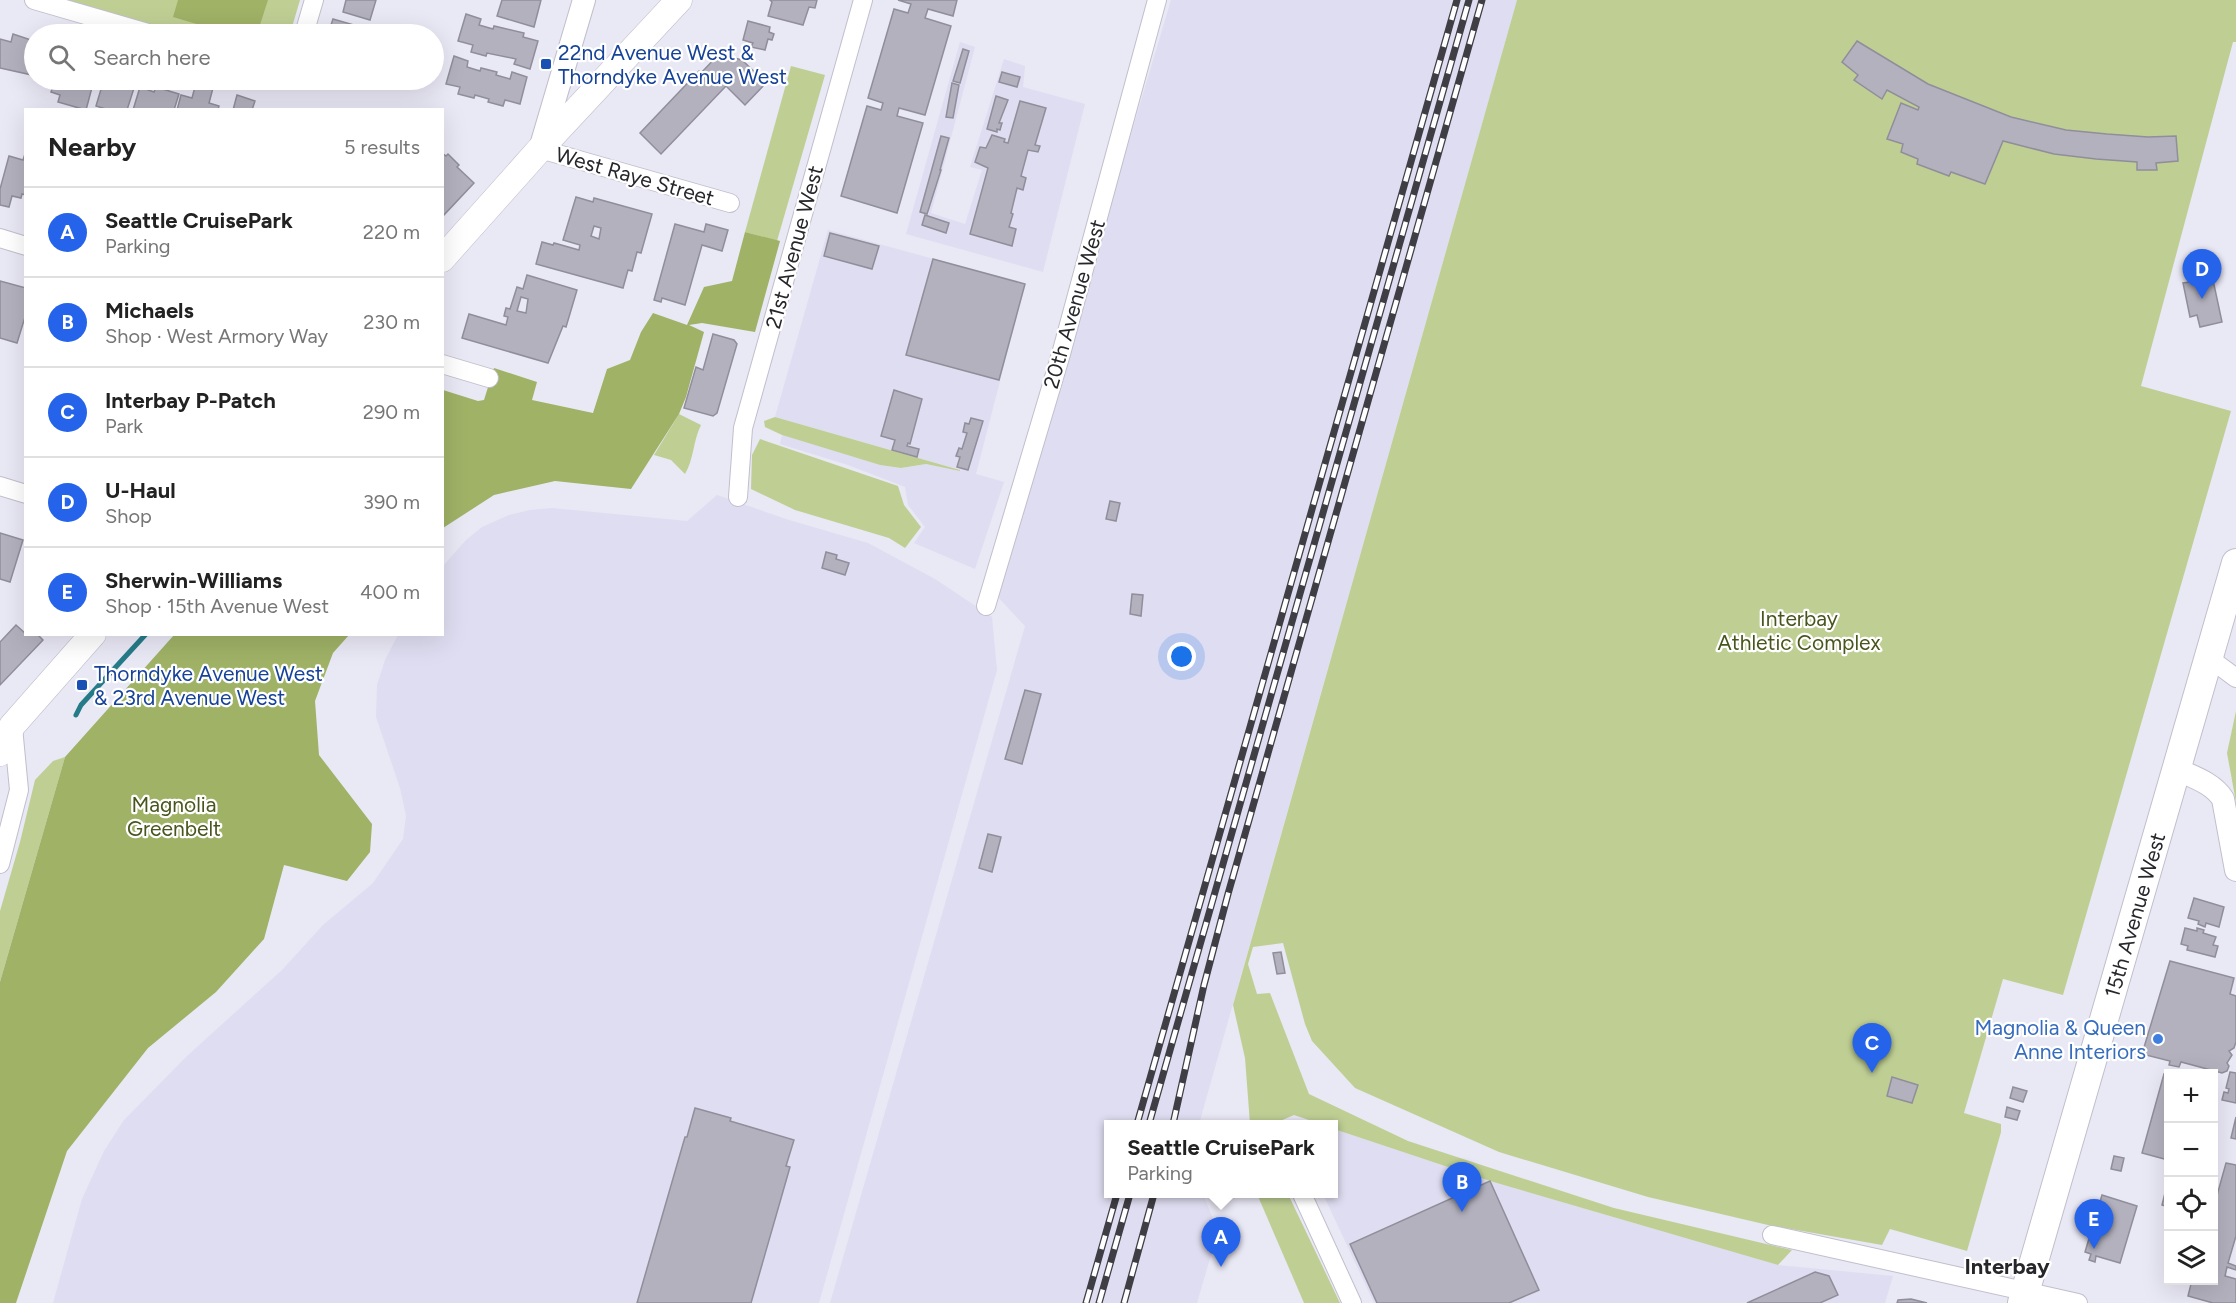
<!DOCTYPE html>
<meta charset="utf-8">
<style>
body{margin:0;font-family:Figtree,sans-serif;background:#f2f2f2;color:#222}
.controls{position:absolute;right:18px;bottom:18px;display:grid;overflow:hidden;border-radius:0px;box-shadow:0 6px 24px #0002}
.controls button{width:54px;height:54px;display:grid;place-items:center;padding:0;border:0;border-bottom:2px solid #e0e0e0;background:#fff;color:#222;font:30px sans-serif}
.you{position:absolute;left:1182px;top:657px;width:21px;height:21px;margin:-15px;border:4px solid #fff;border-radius:50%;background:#1a73e8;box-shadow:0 0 0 9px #1a73e833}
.badge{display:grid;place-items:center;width:39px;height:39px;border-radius:50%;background:#2563eb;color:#fff;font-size:20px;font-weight:700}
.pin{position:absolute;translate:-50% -50px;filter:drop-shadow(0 2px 3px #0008)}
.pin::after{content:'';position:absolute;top:32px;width:21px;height:18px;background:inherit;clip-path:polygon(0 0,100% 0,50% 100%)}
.popup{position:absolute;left:1104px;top:1120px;width:234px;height:78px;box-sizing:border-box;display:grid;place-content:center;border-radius:0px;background:#fff;filter:drop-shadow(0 2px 4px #0005);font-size:20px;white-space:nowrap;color:#767676}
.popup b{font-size:22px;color:#222}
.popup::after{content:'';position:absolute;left:50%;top:100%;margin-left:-12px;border:12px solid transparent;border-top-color:#fff}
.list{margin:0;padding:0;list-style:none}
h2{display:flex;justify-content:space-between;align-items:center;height:78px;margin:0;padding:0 24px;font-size:26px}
h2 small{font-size:20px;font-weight:400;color:#767676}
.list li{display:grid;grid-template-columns:39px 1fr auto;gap:18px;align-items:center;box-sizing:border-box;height:90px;padding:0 24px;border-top:2px solid #e0e0e0}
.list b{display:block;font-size:22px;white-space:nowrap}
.list p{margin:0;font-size:20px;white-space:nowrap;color:#767676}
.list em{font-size:20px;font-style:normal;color:#767676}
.icon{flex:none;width:33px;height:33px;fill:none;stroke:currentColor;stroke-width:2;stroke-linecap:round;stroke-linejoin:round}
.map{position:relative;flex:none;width:2236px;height:1303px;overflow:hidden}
.search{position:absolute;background:#fff;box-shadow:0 6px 24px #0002;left:24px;top:24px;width:420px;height:66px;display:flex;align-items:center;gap:15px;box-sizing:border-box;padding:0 21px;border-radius:33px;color:#767676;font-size:22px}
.panel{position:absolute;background:#fff;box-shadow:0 6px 24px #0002;left:24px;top:108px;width:420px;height:528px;border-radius:0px}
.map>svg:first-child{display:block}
.built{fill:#dfddf1}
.green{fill:#bfcf94}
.forest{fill:#9fb266}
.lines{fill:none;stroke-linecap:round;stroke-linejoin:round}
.stream{stroke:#267b89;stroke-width:5}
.building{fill:#b3b1be;stroke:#908e9a;stroke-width:1.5;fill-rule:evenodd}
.minor-casing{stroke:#c1bfcc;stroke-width:20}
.tertiary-casing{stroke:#c1bfcc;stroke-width:24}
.secondary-casing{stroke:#c1bfcc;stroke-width:27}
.primary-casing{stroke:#c1bfcc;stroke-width:30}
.minor{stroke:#fff;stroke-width:18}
.tertiary{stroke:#fff;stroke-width:22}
.secondary{stroke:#fff;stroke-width:26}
.primary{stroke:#fff;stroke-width:28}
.rail-casing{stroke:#3e3e44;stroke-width:7}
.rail{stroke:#fff;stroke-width:4.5;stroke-dasharray:14;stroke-linecap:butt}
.transit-dot{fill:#1a4fb4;stroke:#fff;stroke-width:2}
.shop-dot{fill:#3f7fe0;stroke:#fff;stroke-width:2}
.labels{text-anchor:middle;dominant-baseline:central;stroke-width:4.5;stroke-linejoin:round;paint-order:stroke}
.transit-label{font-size:21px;fill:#164399;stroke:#fff;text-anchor:start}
.street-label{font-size:21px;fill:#26262b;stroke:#fff}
.park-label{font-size:21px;fill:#48551d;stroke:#fff}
.shop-label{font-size:21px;fill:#366cbe;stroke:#fff;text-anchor:end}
.neighbourhood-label{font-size:22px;font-weight:bold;fill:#26262b;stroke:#fff}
</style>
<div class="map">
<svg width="2236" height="1303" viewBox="0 0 2236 1303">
<rect width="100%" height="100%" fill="#e9e8f5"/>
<!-- built -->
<g class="built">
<polygon points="1171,0 1517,0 1199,1124 1108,1124 1108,1194 1203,1194 1218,1231 1197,1303 830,1303 1025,626 994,593"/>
<polygon points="960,42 975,47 931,213 965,224 982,170 970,167 1004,59 1025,66 1023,87 1085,104 1043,272 906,234"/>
<polygon points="828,230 1025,284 976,474 1004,482 975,569 914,543 925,527 908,505 905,487 848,465 780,444 782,435 880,465 901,468 926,464 964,471 775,417"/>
<polygon points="717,495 789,520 868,543 935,579 992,617 997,670 819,1303 53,1303 82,1199 104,1151 124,1120 187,1056 282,970 323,925 373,883 403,839 406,816 400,788 376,717 377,685 385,660 398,635 442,634 443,566 466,540 482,527 509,515 530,510 552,508 687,521"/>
<polygon points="1334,1129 1490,1181 1778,1265 1893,1276 1885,1303 1374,1303 1323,1194 1334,1194"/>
</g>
<!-- green -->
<g class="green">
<polygon points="56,0 300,0 290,34 177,34"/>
<polygon points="1517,0 2236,0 2236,42 2233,42 2141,386 2231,411 2063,995 2003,979 1964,1113 2001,1124 2001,1132 1967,1251 1890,1229 1882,1245 1768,1225 1648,1197 1499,1152 1355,1088 1312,1041 1305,1024 1283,943 1253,947 1248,964 1257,994 1270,993 1309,1094 1408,1141 1614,1208 1792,1250 1778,1265 1490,1181 1334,1129 1334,1124 1321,1124 1294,1115 1273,1124 1250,1124 1245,1058 1233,1005"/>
<polygon points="791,66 825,75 777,241 745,232"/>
<path d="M679,414l22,11c-8,16 -7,34 -16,49l-14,-14 -17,-5z"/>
<polygon points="775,417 960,470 960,471 926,464 901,468 880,465 782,435 765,427 764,421"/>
<polygon points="760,439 898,486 904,505 921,527 905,548 889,538 795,510 751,489 752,455"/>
<polygon points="2236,711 2236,802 2227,753"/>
<polygon points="65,757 0,982 0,911 20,842 35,780 53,761"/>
<polygon points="1257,1194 1288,1194 1340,1303 1304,1303"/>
</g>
<!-- forest -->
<g class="forest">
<polygon points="178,0 268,0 257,34 230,34 173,17"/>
<polygon points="745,232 780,241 755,332 702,323 689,325 704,332 686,397 679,414 631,489 555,481 494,495 443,528 443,390 478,401 484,400 494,368 537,382 532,400 593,413 607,369 630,360 641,332 653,313 687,325 704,287 732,281"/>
<polygon points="174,635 349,635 333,653 315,701 319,755 372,824 370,852 347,881 284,865 264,939 216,992 148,1048 67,1151 16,1303 0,1303 0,982 65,757"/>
</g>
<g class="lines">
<!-- stream -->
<polyline class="stream" points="76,715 81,705 146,634"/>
</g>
<!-- building -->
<g class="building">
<polygon points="346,0 376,0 370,20 343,12"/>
<polygon points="502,0 541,0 534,27 497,16"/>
<polygon points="770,0 817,0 815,8 809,7 803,25 768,16 772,2"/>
<polygon points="898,0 957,0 953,16 928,9 925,18 951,26 925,115 899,108 897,116 923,123 897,213 841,196 867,106 881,110 883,103 868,98 894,9 908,13 911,4"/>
<polygon points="466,14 481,19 479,25 493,29 494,26 524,33 523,37 538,41 530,69 514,64 516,59 487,53 486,56 471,52 473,45 458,41"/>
<polygon points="333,19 354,25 354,27 371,34 328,34"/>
<polygon points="748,21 770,27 769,32 774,34 772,40 768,39 765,50 751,47 753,43 743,40"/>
<polygon points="13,34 34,41 34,66 32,75 0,68 0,39 11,42"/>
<polygon points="1857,41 1928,84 2011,117 2066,130 2107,134 2148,137 2176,136 2178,161 2156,163 2157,170 2137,170 2137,162 2096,159 2054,154 2003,141 1985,184 1951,172 1949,176 1917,164 1918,159 1901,152 1903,144 1887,139 1901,103 1918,110 1919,107 1887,90 1882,99 1854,80 1858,75 1842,62"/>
<polygon points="963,49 969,51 960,83 953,81"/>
<polygon points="719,54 742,60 766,83 745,105 726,86 661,154 640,133 699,71 701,73"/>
<polygon points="454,56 468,61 467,67 480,71 481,68 497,72 496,75 510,79 512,72 527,77 520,104 505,100 503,106 488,102 489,99 475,95 474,98 458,94 460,87 446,84"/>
<polygon points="1002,72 1020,77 1017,87 999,82"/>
<polygon points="55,80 94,80 86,110 58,102 60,95 51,92"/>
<polygon points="98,80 124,80 123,85 134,88 127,110 109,110 96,106 102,86 97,84"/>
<polygon points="196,83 213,88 209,103 219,106 218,110 177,110 181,95 192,98"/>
<polygon points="952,83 959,85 953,118 946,117"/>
<polygon points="140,87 154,92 156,87 179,94 174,110 133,110"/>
<polygon points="237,95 255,101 252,110 233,110"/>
<polygon points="996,96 1008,100 999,123 1002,123 1000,130 997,129 997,132 987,129"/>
<polygon points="1020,101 1046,108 1035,145 1040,146 1038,152 1028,150 1021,176 1026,178 1023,190 1017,188 1011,213 1013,214 1009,227 1016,229 1012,246 970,234 988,168 975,162 980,147 986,148 992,135 1005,139 1004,142 1008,143"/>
<polygon points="941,136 949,138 940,170 941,170 927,214 920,212"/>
<polygon points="26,151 26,195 22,194 21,198 12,196 9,207 0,205 0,189 9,156 23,160"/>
<polygon points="442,153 446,156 448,154 459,165 457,167 474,183 442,217"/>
<path d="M576,197l17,5 1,-4 58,16 -11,39 -4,-1 -5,19 -4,-1 -5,18 -87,-24 6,-22 11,3 1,-2 25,7 1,-5 -17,-5zM594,226l7,2 -2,11 -8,-3z"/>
<polygon points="925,215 949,223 946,233 922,225"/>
<polygon points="675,224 704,232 706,224 728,230 722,251 702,245 685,305 662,298 661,302 654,300"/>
<polygon points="830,233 879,246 872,269 824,256"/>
<polygon points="933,259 1025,284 999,380 906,355"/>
<polygon points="2210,266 2222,322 2200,327 2197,315 2190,317 2183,283 2190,282 2189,277 2192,276 2191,270"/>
<path d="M527,275l50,15 -11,37 -3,-1 -15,37 -86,-25 7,-24 37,11 2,-8 -4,-1 2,-8 4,1 7,-22 6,2zM521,297l7,2 -2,14 -9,-2z"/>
<polygon points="0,281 26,288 26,314 17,343 0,338"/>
<polygon points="713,334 734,340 737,344 717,413 713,416 684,408 696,367 703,370"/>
<polygon points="894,390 922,399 910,444 908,443 907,446 919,449 917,457 892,450 895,440 881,436"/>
<polygon points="971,418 983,421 968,470 957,467 960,457 956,456 959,448 962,449 967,433 963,432 965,423 969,424"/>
<polygon points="1110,501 1120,503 1116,521 1106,519"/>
<polygon points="0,533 23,540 10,582 0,579"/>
<polygon points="826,552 837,555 836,559 849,563 845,575 822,568"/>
<polygon points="1132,594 1143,595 1141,616 1130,614"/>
<polygon points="16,625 26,634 37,634 43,640 0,685 0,642"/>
<polygon points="1025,690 1041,694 1022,764 1005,759"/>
<polygon points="988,834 1001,837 992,872 979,868"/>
<polygon points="2194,898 2224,907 2219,927 2206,923 2205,927 2198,924 2199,921 2188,918"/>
<polygon points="2185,928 2197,931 2197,928 2204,930 2203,933 2216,937 2213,945 2218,946 2215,957 2187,950 2188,946 2181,944"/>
<polygon points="1281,952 1285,973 1277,974 1273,953"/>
<polygon points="2170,961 2234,978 2230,994 2236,996 2236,1042 2234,1048 2229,1051 2232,1055 2227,1063 2229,1066 2227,1071 2222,1073 2181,1062 2179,1067 2169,1065 2170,1061 2142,1054"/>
<polygon points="2230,1072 2236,1073 2236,1103 2222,1100 2224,1092 2228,1093 2229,1089 2226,1088"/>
<polygon points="2164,1074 2168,1075 2168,1160 2142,1153"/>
<polygon points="1892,1077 1918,1085 1912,1103 1887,1096"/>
<polygon points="2013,1087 2027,1091 2023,1102 2010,1098"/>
<polygon points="2007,1107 2020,1111 2017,1120 2005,1117"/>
<polygon points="695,1108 731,1118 730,1121 794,1140 786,1166 790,1167 751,1303 637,1303 685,1137 687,1137"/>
<polygon points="2236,1117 2236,1139 2231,1138"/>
<polygon points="2114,1156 2124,1158 2121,1171 2111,1169"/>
<polygon points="2226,1163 2236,1165 2236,1236 2228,1263 2236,1266 2236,1270 2227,1267 2225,1276 2236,1279 2236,1303 2213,1303 2188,1296 2192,1280 2214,1280 2214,1206"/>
<polygon points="1490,1181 1539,1290 1509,1303 1377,1303 1350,1244"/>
<polygon points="2168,1181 2168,1207 2162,1205"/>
<polygon points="2102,1195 2137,1206 2120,1263 2096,1256 2095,1262 2089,1260 2091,1254 2085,1252"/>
<polygon points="1815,1272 1829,1276 1838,1295 1820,1303 1747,1303"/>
<polygon points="1911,1299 1927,1303 1897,1303 1898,1300"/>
</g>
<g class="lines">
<defs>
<g id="minor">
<polyline points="34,0 151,34"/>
<polyline points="304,34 314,0"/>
<polyline points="540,149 730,203"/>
<polyline points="0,238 26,246"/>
<polyline points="442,364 489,378"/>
<polyline points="0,486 26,494"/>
<polyline points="738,497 743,428 863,0"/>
<polyline points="986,606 1061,354 1157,0"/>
<polyline points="2209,658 2236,678"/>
<polyline points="0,864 19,790 13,727"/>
<polyline points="1302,1194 1352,1303"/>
<polyline points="1772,1235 2078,1303"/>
</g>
<g id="tertiary">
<polyline points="540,149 584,0"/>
<path d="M2176,769c17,8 37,14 47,30l13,71"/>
</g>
<g id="secondary">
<polyline points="442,259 540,149 679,0"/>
<polyline points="0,753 12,726 93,634"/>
</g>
<g id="primary">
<path id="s1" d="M2022,1303l214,-740"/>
</g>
</defs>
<!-- minor casing -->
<use href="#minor" class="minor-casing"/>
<!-- tertiary casing -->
<use href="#tertiary" class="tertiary-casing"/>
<!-- secondary casing -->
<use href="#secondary" class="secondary-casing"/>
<!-- primary casing -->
<use href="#primary" class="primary-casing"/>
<!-- minor -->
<use href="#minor" class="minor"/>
<!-- tertiary -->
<use href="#tertiary" class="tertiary"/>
<!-- secondary -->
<use href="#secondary" class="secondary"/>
<!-- primary -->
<use href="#primary" class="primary"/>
<defs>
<g id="rail">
<polyline points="1137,1124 1457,0"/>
<polyline points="1149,1124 1469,0"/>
<polyline points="1173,1124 1204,985 1228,894 1482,0"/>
<polyline points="1086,1303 1117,1194"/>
<polyline points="1099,1303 1130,1194"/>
<polyline points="1124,1303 1154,1194"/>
</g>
</defs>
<!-- rail casing -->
<use href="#rail" class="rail-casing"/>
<!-- rail -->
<use href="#rail" class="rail"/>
</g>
<!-- markers -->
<g class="transit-dot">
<rect x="540" y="58" width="12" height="12" rx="3"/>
<rect x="76" y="679" width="12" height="12" rx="3"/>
</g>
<circle class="shop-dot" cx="2158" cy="1039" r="6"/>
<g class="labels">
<!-- transit labels -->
<g class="transit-label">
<text x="558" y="52">22nd Avenue West &amp;<tspan x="558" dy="24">Thorndyke Avenue West</tspan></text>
<text x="94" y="673">Thorndyke Avenue West<tspan x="94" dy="24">&amp; 23rd Avenue West</tspan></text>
</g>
<!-- street labels -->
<g class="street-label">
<text transform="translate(635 176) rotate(16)">West Raye Street</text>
<text transform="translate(794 247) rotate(-75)">21st Avenue West</text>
<text transform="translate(1074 304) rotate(-74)">20th Avenue West</text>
<text stroke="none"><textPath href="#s1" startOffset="404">15th Avenue West</textPath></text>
</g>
<!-- park labels -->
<g class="park-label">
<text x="1799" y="618">Interbay<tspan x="1799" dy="24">Athletic Complex</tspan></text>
<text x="174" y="804">Magnolia<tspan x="174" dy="24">Greenbelt</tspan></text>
</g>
<!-- shop labels -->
<g class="shop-label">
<text x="2146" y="1027">Magnolia &amp; Queen<tspan x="2146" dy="24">Anne Interiors</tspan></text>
</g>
<!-- neighbourhood labels -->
<g class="neighbourhood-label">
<text x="2007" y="1266">Interbay</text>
</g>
</g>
</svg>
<div class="controls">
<button>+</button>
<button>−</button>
<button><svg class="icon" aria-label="locate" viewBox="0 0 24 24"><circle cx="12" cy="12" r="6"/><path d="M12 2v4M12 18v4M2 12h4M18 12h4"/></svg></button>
<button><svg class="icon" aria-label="layers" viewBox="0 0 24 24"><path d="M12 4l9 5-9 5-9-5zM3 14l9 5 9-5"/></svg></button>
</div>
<div class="you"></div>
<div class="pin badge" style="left:1221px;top:1267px">A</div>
<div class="popup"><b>Seattle CruisePark</b>Parking</div>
<div class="pin badge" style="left:1462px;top:1212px">B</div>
<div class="pin badge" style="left:1872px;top:1073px">C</div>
<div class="pin badge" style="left:2202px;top:299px">D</div>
<div class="pin badge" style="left:2094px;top:1249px">E</div>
<div class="search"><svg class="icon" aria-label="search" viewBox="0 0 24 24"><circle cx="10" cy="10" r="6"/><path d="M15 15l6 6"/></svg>Search here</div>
<section class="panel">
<h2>Nearby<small>5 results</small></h2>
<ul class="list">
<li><span class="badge">A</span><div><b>Seattle CruisePark</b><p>Parking</p></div><em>220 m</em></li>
<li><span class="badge">B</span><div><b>Michaels</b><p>Shop · West Armory Way</p></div><em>230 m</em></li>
<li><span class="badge">C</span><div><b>Interbay P-Patch</b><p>Park</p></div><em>290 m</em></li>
<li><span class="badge">D</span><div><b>U-Haul</b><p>Shop</p></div><em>390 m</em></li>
<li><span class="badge">E</span><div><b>Sherwin-Williams</b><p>Shop · 15th Avenue West</p></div><em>400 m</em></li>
</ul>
</section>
</div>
